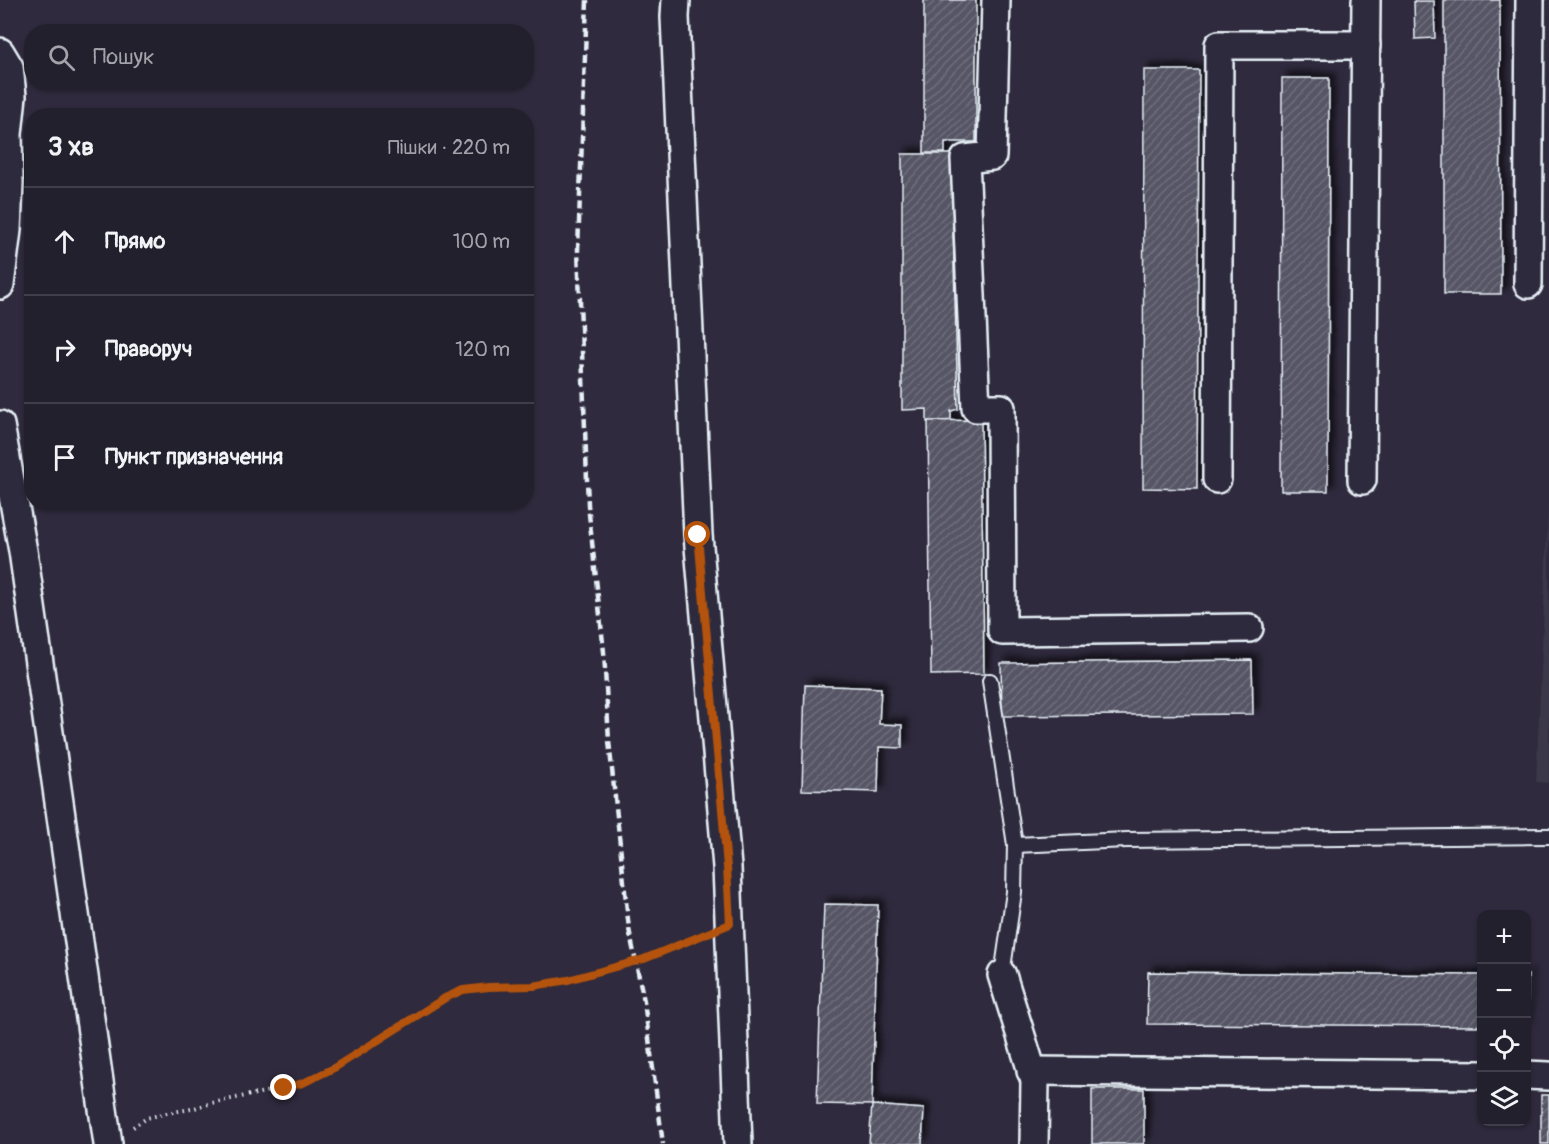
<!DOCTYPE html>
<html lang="uk">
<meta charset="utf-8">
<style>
body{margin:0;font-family:Pangolin,sans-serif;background:#2f2d3a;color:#f1f3f6}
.controls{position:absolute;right:18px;bottom:18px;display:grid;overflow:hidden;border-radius:12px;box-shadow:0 2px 4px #0004}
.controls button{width:54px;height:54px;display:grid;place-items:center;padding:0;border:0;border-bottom:2px solid #403e4a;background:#23202e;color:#f1f3f6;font:30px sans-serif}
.stop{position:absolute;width:18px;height:18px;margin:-14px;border:4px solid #b45309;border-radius:50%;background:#fff}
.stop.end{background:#b45309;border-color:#fff;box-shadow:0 2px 6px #0008}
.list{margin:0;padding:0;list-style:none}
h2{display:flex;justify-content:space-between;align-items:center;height:78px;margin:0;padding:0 24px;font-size:26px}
h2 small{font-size:20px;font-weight:400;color:#a3a3aa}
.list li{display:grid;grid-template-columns:39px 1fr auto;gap:18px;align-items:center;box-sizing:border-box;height:108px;padding:0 24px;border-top:2px solid #403e4a}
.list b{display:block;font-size:22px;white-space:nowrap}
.list em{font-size:20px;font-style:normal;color:#a3a3aa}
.icon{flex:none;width:33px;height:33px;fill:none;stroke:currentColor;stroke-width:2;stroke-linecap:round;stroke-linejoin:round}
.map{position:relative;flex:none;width:1549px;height:1144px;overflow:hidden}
.search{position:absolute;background:#23202e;box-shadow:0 2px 4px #0004;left:24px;top:24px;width:510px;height:66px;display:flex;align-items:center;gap:15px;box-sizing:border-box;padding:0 21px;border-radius:24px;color:#a3a3aa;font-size:22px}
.panel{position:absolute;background:#23202e;box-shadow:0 2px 4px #0004;left:24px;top:108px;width:510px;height:402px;border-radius:24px}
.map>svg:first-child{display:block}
.built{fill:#3b3749}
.building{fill:url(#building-hatch);stroke:#e8f1f8;stroke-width:1.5;filter:url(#shadow)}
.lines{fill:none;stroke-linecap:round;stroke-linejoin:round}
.service-casing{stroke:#e8f1f8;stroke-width:18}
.minor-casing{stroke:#e8f1f8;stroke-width:32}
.path{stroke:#e8f1f8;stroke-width:4;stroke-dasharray:1.5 4.5;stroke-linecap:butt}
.service{stroke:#2f2a3d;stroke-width:14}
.minor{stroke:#2f2a3d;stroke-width:27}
.rail{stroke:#e8f1f8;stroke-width:4.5;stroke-dasharray:9 4.5;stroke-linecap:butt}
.route{stroke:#b45309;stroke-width:8}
</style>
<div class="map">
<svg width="1549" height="1144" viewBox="0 0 1549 1144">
<defs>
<pattern id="building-hatch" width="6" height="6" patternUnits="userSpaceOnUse" patternTransform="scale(1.5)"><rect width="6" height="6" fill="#575565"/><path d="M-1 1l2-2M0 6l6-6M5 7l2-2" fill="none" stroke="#6f6e7c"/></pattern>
<filter id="shadow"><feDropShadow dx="5.5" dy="-5.5" stdDeviation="3" flood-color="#0009"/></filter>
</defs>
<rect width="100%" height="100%" fill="#2f2a3d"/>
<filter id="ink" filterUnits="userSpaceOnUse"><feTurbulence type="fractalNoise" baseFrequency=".0167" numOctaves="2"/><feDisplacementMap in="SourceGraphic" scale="12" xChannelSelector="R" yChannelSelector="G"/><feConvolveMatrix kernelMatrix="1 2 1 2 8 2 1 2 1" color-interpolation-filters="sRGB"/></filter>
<g filter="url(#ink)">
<!-- built -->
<polygon class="built" points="1549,490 1549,783 1536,782"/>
<!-- building -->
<g class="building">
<polygon points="924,0 976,0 976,142 945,142 945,153 924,153"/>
<polygon points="1444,0 1500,0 1501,294 1444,294"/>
<polygon points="1414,1 1434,1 1435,38 1415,39"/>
<polygon points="1144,70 1199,70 1197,489 1143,488"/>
<polygon points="1282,78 1329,78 1328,491 1281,491"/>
<polygon points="902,154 951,154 958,409 951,411 951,422 927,422 927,409 902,410"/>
<polygon points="981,420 984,674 931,675 928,421"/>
<polygon points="1252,660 1253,714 1002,716 1001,663"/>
<polygon points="805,685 881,688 879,724 902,725 902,748 879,747 878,792 802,790"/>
<polygon points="824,904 878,905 872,1105 817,1104"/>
<polygon points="1148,972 1482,975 1482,1026 1147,1024"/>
<polygon points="1526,975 1528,975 1527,1027 1526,1027"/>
<rect x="1092" y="1089" width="52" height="55"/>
<rect x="1541" y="1095" width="8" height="49"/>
<polygon points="872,1105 924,1109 922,1144 869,1144"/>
</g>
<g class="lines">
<defs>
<g id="service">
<polyline points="990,681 1015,845"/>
<polyline points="1002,975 1014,892 1015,845 1127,840 1549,836"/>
</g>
<g id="minor">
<polyline points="676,0 675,17 698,535 727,867 738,1144"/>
<polyline points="996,0 992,156 965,159 976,408 1001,408 1002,631 1249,628"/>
<polyline points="0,52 9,67 12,96 8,134 9,183 7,230 0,285"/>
<polyline points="1528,284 1530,0"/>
<polyline points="0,425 23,551 108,1144"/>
<polyline points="1217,479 1219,45 1366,45"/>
<polyline points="1362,480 1366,0"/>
<polyline points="1002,975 1035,1081 1034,1144"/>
<polyline points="1031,1071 1482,1075"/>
<polyline points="1526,1075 1549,1076"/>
</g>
</defs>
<!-- service casing -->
<use href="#service" class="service-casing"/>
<!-- minor casing -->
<use href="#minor" class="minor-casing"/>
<!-- path -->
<polyline class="path" points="133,1127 147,1118 167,1113 191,1109 212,1103 284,1088 303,1083 350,1058 400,1025 445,998 463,990 489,987 533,986 568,980 643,959 704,935"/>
<!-- service -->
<use href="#service" class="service"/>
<!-- minor -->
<use href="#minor" class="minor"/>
<!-- rail -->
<polyline class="rail" points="587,0 578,250 588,505 604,652 609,741 629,929 644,1001 663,1144"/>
</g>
</g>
<g class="lines" filter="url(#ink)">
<!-- route -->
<polyline class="route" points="284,1088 303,1083 334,1068 445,998 463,990 489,987 533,986 568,980 644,959 730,924 727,867 698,535"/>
</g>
</svg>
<div class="controls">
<button>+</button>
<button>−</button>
<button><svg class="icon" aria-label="locate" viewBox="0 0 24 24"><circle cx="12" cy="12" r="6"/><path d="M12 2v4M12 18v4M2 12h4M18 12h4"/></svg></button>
<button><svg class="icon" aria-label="layers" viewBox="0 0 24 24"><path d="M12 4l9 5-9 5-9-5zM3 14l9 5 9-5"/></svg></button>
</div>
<div class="stop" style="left:698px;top:535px"></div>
<div class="stop end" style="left:284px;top:1088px"></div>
<div class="search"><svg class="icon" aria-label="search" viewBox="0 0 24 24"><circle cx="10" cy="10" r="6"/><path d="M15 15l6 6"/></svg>Пошук</div>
<section class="panel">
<h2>3 хв<small>Пішки · 220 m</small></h2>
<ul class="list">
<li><svg class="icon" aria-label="ahead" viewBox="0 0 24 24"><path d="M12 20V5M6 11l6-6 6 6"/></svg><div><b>Прямо</b></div><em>100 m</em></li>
<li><svg class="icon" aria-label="right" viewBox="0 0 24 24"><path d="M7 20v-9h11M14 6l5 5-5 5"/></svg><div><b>Праворуч</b></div><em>120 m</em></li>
<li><svg class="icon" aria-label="arrive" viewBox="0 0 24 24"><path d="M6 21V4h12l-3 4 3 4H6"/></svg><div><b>Пункт призначення</b></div></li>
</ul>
</section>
</div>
